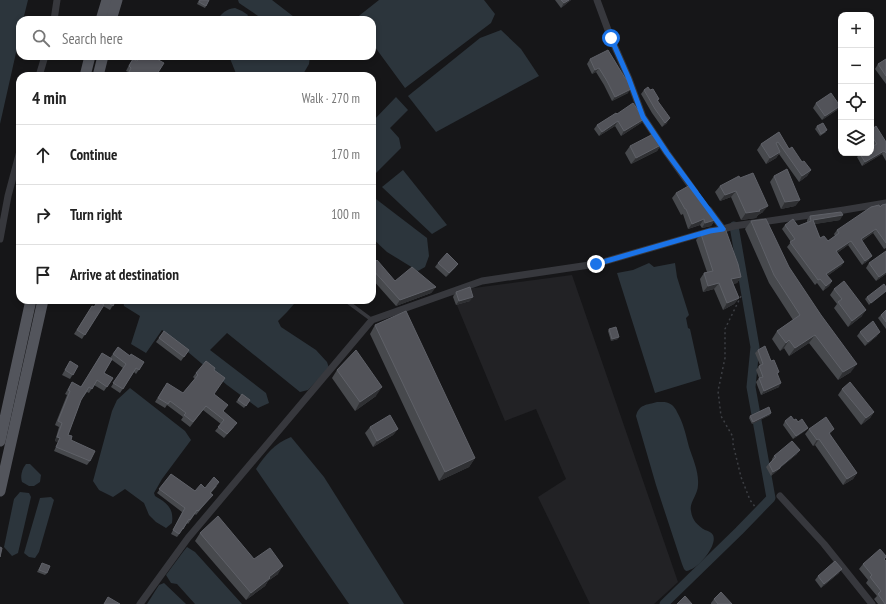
<!DOCTYPE html>
<meta charset="utf-8">
<style>
body{margin:0;font-family:"PT Sans Narrow",sans-serif;background:#f2f2f2;color:#222}
.controls{position:absolute;right:12px;top:12px;display:grid;overflow:hidden;border-radius:8px;box-shadow:0 2px 6px #0003}
.controls button{width:36px;height:36px;display:grid;place-items:center;padding:0;border:0;border-bottom:1px solid #e0e0e0;background:#fff;color:#222;font:20px sans-serif}
.stop{position:absolute;width:12px;height:12px;margin:-9px;border:3px solid #1a73e8;border-radius:50%;background:#fff}
.stop.end{background:#1a73e8;border-color:#fff;box-shadow:0 1px 4px #0008}
.list{margin:0;padding:0;list-style:none}
h2{display:flex;justify-content:space-between;align-items:center;height:52px;margin:0;padding:0 16px;font-size:17px}
h2 small{font-size:13px;font-weight:400;color:#767676}
.list li{display:grid;grid-template-columns:26px 1fr auto;gap:12px;align-items:center;box-sizing:border-box;height:60px;padding:0 16px;border-top:1px solid #e0e0e0}
.list b{display:block;font-size:15px;white-space:nowrap}
.list em{font-size:13px;font-style:normal;color:#767676}
.icon{flex:none;width:22px;height:22px;fill:none;stroke:currentColor;stroke-width:2;stroke-linecap:round;stroke-linejoin:round}
.map{position:relative;flex:none;width:886px;height:604px;overflow:hidden}
.search{position:absolute;background:#fff;box-shadow:0 2px 6px #0003;left:16px;top:16px;width:360px;height:44px;display:flex;align-items:center;gap:10px;box-sizing:border-box;padding:0 14px;border-radius:12px;color:#767676;font-size:15px}
.panel{position:absolute;background:#fff;box-shadow:0 2px 6px #0003;left:16px;top:72px;width:360px;height:232px;border-radius:12px}
.map>svg:first-child{display:block}
.built{fill:#222225}
.water{fill:#2c353c}
.lines{fill:none;stroke-linecap:round;stroke-linejoin:round}
.canal{stroke:#2c353c;stroke-width:9}
.path{stroke:#3d3f44;stroke-width:1.5;stroke-dasharray:2 3;stroke-linecap:butt}
.lane{stroke:#37383d;stroke-width:3.5}
.street{stroke:#37383d;stroke-width:7}
.primary{stroke:#53555c;stroke-width:11}
.wall{fill:#47494d}
.shaded-wall{fill:#2f3033}
.building{fill:#525359;stroke:#5f6168}
.route{stroke:#1a73e8;stroke-width:5}
</style>
<div class="map">
<svg width="886" height="604" viewBox="0 0 886 604">
<rect width="100%" height="100%" fill="#161618"/>
<!-- built -->
<polygon class="built" points="572,275 678,582 654,604 590,604 538,497 566,479 536,409 505,421 451,291"/>
<!-- water -->
<g class="water">
<polygon points="0,0 28,0 23,20 20,20 20,35 0,124"/>
<polygon points="238,0 272,0 298,20 264,20 239,3"/>
<polygon points="379,0 484,0 495,14 491,23 405,88 372,43 372,20 356,20 355,19"/>
<path d="M235,8l7,3 6,4 -3,5h-28c5,-7 9,-11 18,-12z"/>
<polygon points="501,30 521,49 539,76 436,132 408,96 480,38"/>
<polygon points="229,56 310,56 309,64 302,76 237,76"/>
<polygon points="396,97 408,110 390,128 399,138 401,148 372,177 372,122"/>
<polygon points="403,170 447,225 432,234 382,187"/>
<polygon points="372,196 427,238 429,256 425,267 418,271 387,252 372,238"/>
<polygon points="649,263 654,267 675,263 677,277 689,315 686,318 688,328 690,329 701,379 655,393 617,273 633,270"/>
<polygon points="123,300 290,300 294,304 287,312 278,321 281,327 316,350 327,362 329,368 308,390 300,392 227,333 210,350 266,393 269,403 258,408 227,385 162,330 146,353 131,344 140,316 124,306"/>
<path d="M130,388l55,43 6,9 -29,39 -8,14 1,3c12,7 19,12 17,27l-6,5 -10,-6 -7,-7 -5,-12 -19,-14 -12,8 -14,-7 -6,-9 19,-70 5,-11z"/>
<path d="M657,402c5,0 10,-1 15,3 2,2 4,4 5,7 6,10 9,23 12,35 4,12 10,25 9,38 0,10 -9,17 -7,26 1,9 7,15 14,19 3,1 6,2 8,5 5,10 -15,35 -27,36l-2,-2 -2,-5 -26,-79 -20,-69c3,-12 11,-11 21,-14z"/>
<path d="M291,437l33,40 80,127h-55l-93,-135c10,-15 18,-25 35,-32z"/>
<path d="M26,464h4l11,11 -1,7 -6,4h-5l-7,-4c-2,-6 0,-13 4,-18z"/>
<polygon points="20,492 29,493 31,497 18,553 12,556 4,547 14,499"/>
<polygon points="51,497 54,500 39,552 35,558 29,557 24,553 40,498"/>
<polygon points="187,547 195,552 242,604 195,604 177,584 171,583 166,575 183,552"/>
<polygon points="164,583 186,604 147,604 159,585"/>
</g>
<g class="lines">
<!-- canal -->
<polyline class="canal" points="664,604 739,531 771,498 751,387 755,347 734,226"/>
<!-- path -->
<polyline class="path" points="741,296 725,329 725,358 718,391 721,416 733,437 733,444 741,477 750,500 756,508"/>
<!-- lane -->
<polyline class="lane" points="345,300 372,320"/>
<!-- street -->
<g class="street">
<polyline points="597,0 611,38 629,79 643,117 667,153 695,192"/>
<polyline points="54,20 57,0"/>
<polyline points="39,76 45,56"/>
<polyline points="709,210 723,229"/>
<polyline points="0,239 8,196 20,151"/>
<polyline points="780,496 824,544 872,604"/>
<polyline points="140,604 188,538 372,320 482,281 596,264 710,231 723,229 734,226 844,210 886,203"/>
</g>
<!-- primary -->
<g class="primary">
<polyline points="101,20 107,0"/>
<polyline points="111,20 117,0"/>
<polyline points="85,76 90,56"/>
<polyline points="98,76 103,56"/>
<polyline points="0,441 31,300"/>
<polyline points="0,491 43,300"/>
</g>
</g>
<!-- wall -->
<g class="wall">
<polygon points="199,0 209,0 205,8 197,4"/>
<polygon points="555,0 571,0 561,8"/>
<polygon points="140,56 153,56 157,74 161,76 126,76 128,72 126,71 130,63 133,59 137,61"/>
<polygon points="590,59 628,93 612,101 604,85 596,72 592,74 587,64"/>
<polygon points="886,59 886,84 875,69 878,64"/>
<polygon points="644,90 650,90 659,99 658,101 667,123 662,127 652,113 641,94"/>
<polygon points="816,103 837,110 822,120 813,108"/>
<polygon points="617,114 644,119 641,123 621,136 615,126 599,136 594,129 597,125"/>
<polygon points="817,126 826,132 820,136 815,129"/>
<polygon points="871,130 886,142 886,161 882,154 862,166 857,157 860,154 873,146 871,143"/>
<polygon points="779,132 789,149 811,170 807,176 799,182 779,154 776,158 766,164 757,150 761,144"/>
<polygon points="661,145 657,151 631,164 625,153 630,146"/>
<polygon points="774,176 800,200 795,206 781,209 770,182"/>
<polygon points="740,178 763,212 758,215 756,218 741,220 731,197 720,201 715,192 720,186"/>
<polygon points="676,193 709,211 715,220 711,226 702,228 700,225 688,229 683,214 681,215 672,198"/>
<polygon points="886,204 886,248 884,249 873,233 862,241 869,260 862,265 848,245 837,253 844,262 841,266 827,276 832,281 829,286 823,291 817,283 815,285 787,247 791,242 782,229 785,225 798,226 807,222 807,220 810,216 840,220 814,224 820,238 828,241 835,236 834,234 837,230 880,207"/>
<polygon points="751,221 789,267 851,372 838,380 809,343 789,356 784,348 780,351 772,339 777,331 793,320 769,283 745,229"/>
<polygon points="701,234 741,277 737,283 733,284 739,298 734,304 723,310 714,289 703,292 700,279 704,273 707,272 696,240"/>
<polygon points="438,263 458,264 455,268 446,277 435,267"/>
<polygon points="869,263 886,274 876,281 866,268"/>
<polygon points="372,265 395,281 436,287 431,293 396,306 372,279"/>
<polygon points="886,287 869,305 865,299 867,297"/>
<polygon points="834,289 862,316 848,327 834,308 837,304 830,295"/>
<polygon points="456,292 470,301 456,305 453,297"/>
<polygon points="105,300 116,300 110,310 103,306 82,339 74,334 92,306 94,307 102,304"/>
<polygon points="886,310 886,329 878,318"/>
<polygon points="375,325 475,458 469,467 439,481 370,334"/>
<polygon points="609,329 618,339 611,341 608,331"/>
<polygon points="164,331 189,350 181,361 156,342"/>
<polygon points="860,332 877,336 865,346 857,336"/>
<polygon points="118,347 130,356 144,362 136,374 134,372 120,393 111,387 123,368 112,360 104,373 113,378 104,391 94,385 89,393 87,392 81,400 68,435 71,440 90,461 87,465 54,451 58,442 55,441 59,427 55,425 67,395 65,394 72,382 81,387 102,353 110,358"/>
<polygon points="758,350 771,361 779,372 777,374 779,387 761,395 756,382 759,378 756,370 759,366 760,365 755,353"/>
<polygon points="70,361 78,366 70,379 62,375"/>
<polygon points="214,370 214,394 223,411 234,427 224,438 215,431 221,424 203,410 190,427 181,420 183,417 167,405 165,408 155,402 164,387 183,393 195,379 193,377 196,373"/>
<polygon points="337,370 376,396 355,411 332,378"/>
<polygon points="842,389 874,412 870,418 861,425 838,395"/>
<polygon points="242,394 250,400 244,408 236,402"/>
<polygon points="770,415 752,424 749,418 750,416"/>
<polygon points="794,420 808,428 805,431 793,439 783,425 785,421"/>
<polygon points="370,427 398,429 393,435 373,447 365,433"/>
<polygon points="809,429 830,435 857,473 853,479 843,485 815,445 813,446 805,434"/>
<polygon points="797,454 780,468 777,471 771,476 766,467 772,460 772,459 774,456"/>
<polygon points="171,474 195,491 205,488 217,486 211,493 213,495 210,498 196,515 195,514 188,524 187,523 183,529 177,537 171,534 182,512 157,493"/>
<polygon points="200,533 254,559 278,574 268,581 265,586 246,600 195,541"/>
<polygon points="886,557 885,559 886,604 878,604 874,599 877,596 866,583 868,580 859,569 863,564"/>
<polygon points="42,563 47,573 45,575 37,572"/>
<polygon points="839,573 821,588 815,580 818,576"/>
<polygon points="714,599 732,604 711,604 711,603"/>
</g>
<!-- shaded-wall -->
<g class="shaded-wall">
<polygon points="569,0 571,0 561,8 564,3"/>
<polygon points="599,68 596,72 592,74 595,70"/>
<polygon points="631,89 628,93 612,101 615,97"/>
<polygon points="840,106 837,110 822,120 825,116"/>
<polygon points="670,118 667,123 662,127 665,123"/>
<polygon points="644,119 641,123 621,136 624,131"/>
<polygon points="618,121 615,126 599,136 602,132"/>
<polygon points="661,145 657,151 631,164 636,158"/>
<polygon points="884,151 882,154 862,166 865,162"/>
<polygon points="780,152 776,158 766,164 770,158"/>
<polygon points="811,170 807,176 799,182 802,176"/>
<polygon points="736,191 731,197 720,201 725,195"/>
<polygon points="800,200 795,206 781,209 785,202"/>
<polygon points="768,206 763,212 758,215 756,218 741,220 746,213 759,210"/>
<polygon points="843,215 840,220 810,225 813,220"/>
<polygon points="704,219 700,225 688,229 692,224"/>
<polygon points="715,220 711,226 702,228 705,223"/>
<polygon points="876,229 873,233 858,243 861,239"/>
<polygon points="851,241 848,245 833,256 836,251"/>
<polygon points="872,256 869,260 862,265 865,261"/>
<polygon points="844,262 841,266 823,279 826,274"/>
<polygon points="458,264 455,268 446,277 449,273"/>
<polygon points="886,272 886,274 876,281 879,277"/>
<polygon points="741,277 737,283 726,286 731,279"/>
<polygon points="832,281 829,286 823,291 826,286"/>
<polygon points="719,283 714,289 703,292 708,286"/>
<polygon points="436,287 431,293 396,306 400,300"/>
<polygon points="886,291 886,292 869,305 871,303"/>
<polygon points="473,297 470,301 456,305 459,301"/>
<polygon points="739,298 734,304 723,310 727,303"/>
<polygon points="866,310 862,316 848,327 852,321"/>
<polygon points="880,332 877,336 865,346 868,342"/>
<polygon points="815,335 809,343 789,356 795,348"/>
<polygon points="619,337 618,339 611,341 612,339"/>
<polygon points="789,340 784,348 780,351 786,343"/>
<polygon points="857,364 851,372 838,380 843,372"/>
<polygon points="781,383 779,387 761,395 764,391"/>
<polygon points="382,387 376,396 355,411 360,402"/>
<polygon points="874,412 870,418 861,425 866,418"/>
<polygon points="771,413 770,415 752,424 753,422"/>
<polygon points="808,428 805,431 793,439 796,436"/>
<polygon points="398,429 393,435 373,447 377,441"/>
<polygon points="834,429 830,434 829,433"/>
<polygon points="57,437 60,438 58,442 55,441"/>
<polygon points="819,439 815,445 813,446 817,440"/>
<polygon points="800,450 797,454 780,468 777,471 771,476 773,472"/>
<polygon points="475,458 469,467 439,481 445,472"/>
<polygon points="857,473 853,479 843,485 847,479"/>
<polygon points="283,566 278,574 268,581 265,586 246,600 251,593 269,577"/>
<polygon points="842,569 839,573 821,588 824,584"/>
</g>
<!-- building -->
<g class="building">
<polygon points="200,0 209,0 206,6 199,2"/>
<polygon points="561,0 569,0 564,3"/>
<polygon points="608,50 625,78 626,78 631,89 615,97 607,81 599,68 595,70 590,59"/>
<polygon points="140,56 153,56 153,57 164,63 157,74 161,76 127,76 131,68 129,66 133,59 137,61"/>
<polygon points="886,59 886,76 878,64"/>
<polygon points="648,87 650,90 653,89 659,99 657,100 670,118 665,123 655,109 644,90"/>
<polygon points="831,93 840,106 825,116 816,103"/>
<polygon points="633,103 644,119 624,131 618,121 602,132 597,125 616,113 617,114"/>
<polygon points="823,123 827,130 821,134 817,126"/>
<polygon points="876,126 886,142 886,153 884,151 865,162 860,154 861,153 871,153 871,147 877,144 871,135 871,130"/>
<polygon points="779,132 789,149 792,147 802,162 804,161 811,170 802,176 778,142 776,143 780,152 770,158 761,144"/>
<polygon points="655,133 661,145 636,158 630,146"/>
<polygon points="787,169 800,200 785,202 774,176"/>
<polygon points="753,173 768,206 759,210 760,211 746,213 736,191 725,195 720,186 739,176 740,178"/>
<polygon points="692,184 706,203 709,211 711,210 715,220 705,223 704,219 692,224 686,209 685,209 676,193"/>
<polygon points="886,204 886,243 876,229 861,239 872,256 865,261 851,241 836,251 844,262 826,274 832,281 826,286 820,279 818,280 790,242 795,239 785,225 793,219 798,226 811,221 810,216 841,212 843,215 813,220 820,238 824,236 828,241 839,233 837,230 871,207 879,205 880,207 882,205"/>
<polygon points="766,219 789,267 821,315 857,364 843,372 815,335 795,348 789,340 786,343 777,331 800,315 774,275 751,221"/>
<polygon points="725,228 738,264 741,277 731,279 739,298 727,303 719,283 708,286 704,273 713,271 701,234 716,230"/>
<polygon points="886,251 886,272 879,277 869,263"/>
<polygon points="447,253 458,264 449,273 438,263"/>
<polygon points="377,260 395,281 412,267 436,287 400,300 372,269 372,265"/>
<polygon points="844,281 866,310 852,321 838,302 842,299 834,289"/>
<polygon points="884,284 886,287 886,291 871,303 867,297"/>
<polygon points="470,287 473,297 459,301 456,292"/>
<polygon points="105,300 116,300 113,306 105,301"/>
<polygon points="98,301 104,305 85,335 77,330 92,306 94,307"/>
<polygon points="886,310 886,322 881,315"/>
<polygon points="406,311 475,458 445,472 375,325"/>
<polygon points="873,321 880,332 868,342 860,332"/>
<polygon points="616,327 619,337 612,339 609,329"/>
<polygon points="164,331 189,350 184,357 159,338"/>
<polygon points="765,346 771,361 774,360 779,372 777,373 781,383 764,391 759,378 763,377 759,366 763,364 758,350"/>
<polygon points="118,347 130,356 131,354 144,362 139,370 136,368 123,389 113,383 126,364 113,354"/>
<polygon points="356,350 382,387 360,402 337,370"/>
<polygon points="102,353 112,359 104,373 113,378 107,387 97,380 92,389 89,387 81,400 68,435 72,436 71,440 95,451 90,461 56,447 60,438 57,437 62,423 58,421 70,391 68,390 72,382 81,387"/>
<polygon points="70,361 78,366 73,375 65,370"/>
<polygon points="206,361 215,368 214,370 225,378 214,394 228,405 223,411 237,423 227,434 218,427 224,420 206,406 193,422 184,415 186,413 170,401 168,404 158,398 167,383 183,393 198,375 196,373"/>
<polygon points="850,382 874,412 866,418 842,389"/>
<polygon points="242,394 250,400 246,406 238,400"/>
<polygon points="769,407 771,413 753,422 750,416"/>
<polygon points="390,415 398,429 377,441 370,427"/>
<polygon points="791,416 794,420 796,419 798,422 802,419 808,428 796,436 785,421"/>
<polygon points="826,417 834,429 829,433 857,473 847,479 819,439 817,440 809,429"/>
<polygon points="792,441 800,450 780,467 780,468 773,472 769,464 776,457 774,456"/>
<polygon points="171,474 195,491 201,484 205,488 214,477 219,482 210,493 213,495 198,511 197,510 190,520 189,519 183,529 183,528 179,534 173,530 185,508 159,489"/>
<polygon points="218,516 254,559 270,548 283,566 269,577 270,578 251,593 200,533"/>
<polygon points="0,547 2,548 0,557"/>
<polygon points="880,549 886,556 886,557 884,559 886,561 886,604 885,604 878,594 881,591 870,577 872,575 863,564"/>
<polygon points="835,561 842,569 824,584 818,576"/>
<polygon points="42,563 50,566 47,573 39,570"/>
<polygon points="721,592 732,604 718,604 714,599"/>
<polygon points="685,596 692,604 677,604"/>
<polygon points="108,597 120,604 104,604"/>
</g>
<g class="lines">
<!-- route -->
<polyline class="route" points="596,264 710,231 723,229 667,153 643,117 629,79 611,38"/>
</g>
</svg>
<div class="controls">
<button>+</button>
<button>−</button>
<button><svg class="icon" aria-label="locate" viewBox="0 0 24 24"><circle cx="12" cy="12" r="6"/><path d="M12 2v4M12 18v4M2 12h4M18 12h4"/></svg></button>
<button><svg class="icon" aria-label="layers" viewBox="0 0 24 24"><path d="M12 4l9 5-9 5-9-5zM3 14l9 5 9-5"/></svg></button>
</div>
<div class="stop" style="left:611px;top:38px"></div>
<div class="stop end" style="left:596px;top:264px"></div>
<div class="search"><svg class="icon" aria-label="search" viewBox="0 0 24 24"><circle cx="10" cy="10" r="6"/><path d="M15 15l6 6"/></svg>Search here</div>
<section class="panel">
<h2>4 min<small>Walk · 270 m</small></h2>
<ul class="list">
<li><svg class="icon" aria-label="ahead" viewBox="0 0 24 24"><path d="M12 20V5M6 11l6-6 6 6"/></svg><div><b>Continue</b></div><em>170 m</em></li>
<li><svg class="icon" aria-label="right" viewBox="0 0 24 24"><path d="M7 20v-9h11M14 6l5 5-5 5"/></svg><div><b>Turn right</b></div><em>100 m</em></li>
<li><svg class="icon" aria-label="arrive" viewBox="0 0 24 24"><path d="M6 21V4h12l-3 4 3 4H6"/></svg><div><b>Arrive at destination</b></div></li>
</ul>
</section>
</div>
